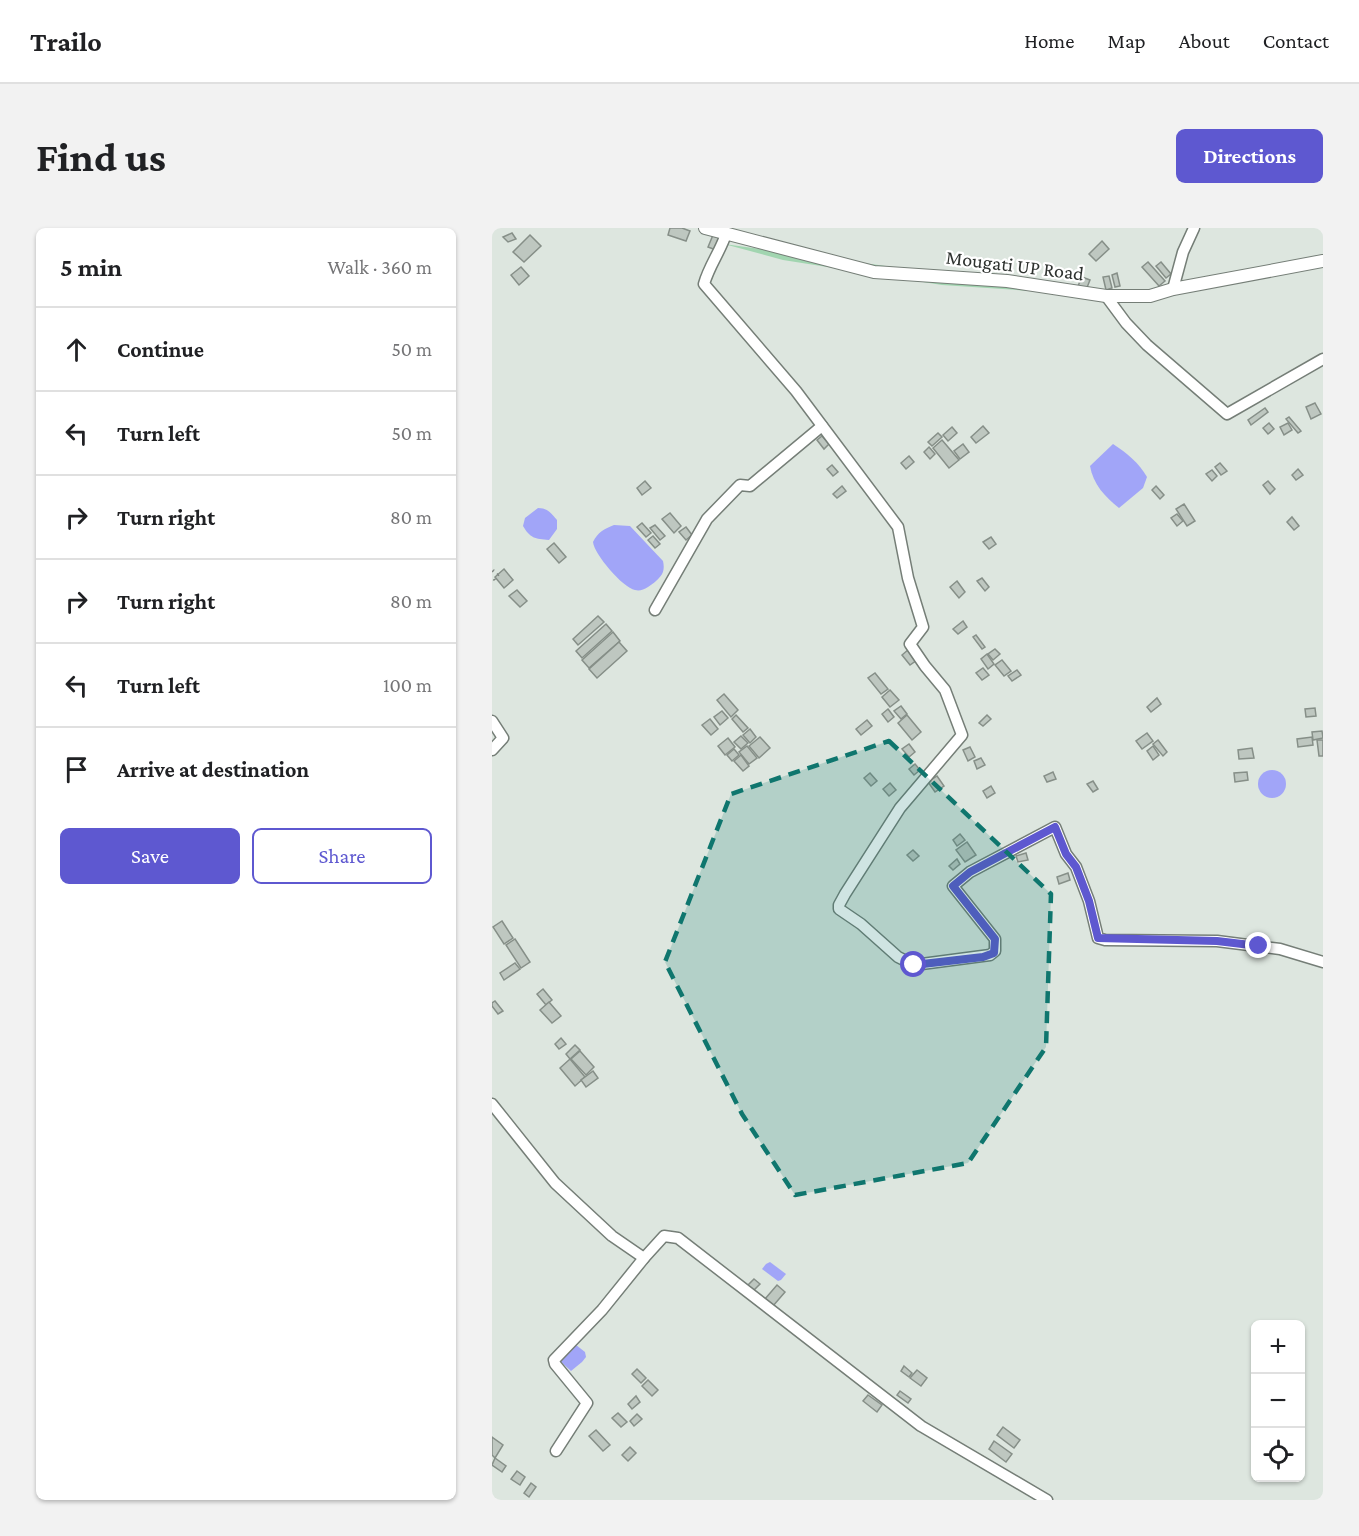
<!DOCTYPE html>
<meta charset="utf-8">
<style>
body{margin:0;font-family:"Crimson Pro",serif;background:#f2f2f2;color:#202124}
.controls{position:absolute;right:18px;bottom:18px;display:grid;overflow:hidden;border-radius:9px;box-shadow:0 2px 4px #0004}
.controls button{width:54px;height:54px;display:grid;place-items:center;padding:0;border:0;border-bottom:2px solid #e0e0e0;background:#fff;color:#202124;font:30px sans-serif}
.stop{position:absolute;width:18px;height:18px;margin:-14px;border:4px solid #5e58d0;border-radius:50%;background:#fff}
.stop.end{background:#5e58d0;border-color:#fff;box-shadow:0 2px 6px #0008}
.list{margin:0;padding:0;list-style:none}
h2{display:flex;justify-content:space-between;align-items:center;height:78px;margin:0;padding:0 24px;font-size:26px}
h2 small{font-size:20px;font-weight:400;color:#757577}
.list li{display:grid;grid-template-columns:39px 1fr auto;gap:18px;align-items:center;box-sizing:border-box;height:84px;padding:0 24px;border-top:2px solid #e0e0e0}
.list b{display:block;font-size:22px;white-space:nowrap}
.list em{font-size:20px;font-style:normal;color:#757577}
.actions{display:flex;gap:12px;padding:18px 24px}
.actions a{flex:1;padding:14px 0;border:2px solid #5e58d0;border-radius:9px;text-align:center;font-size:21px;color:#5e58d0}
.actions .main{background:#5e58d0;color:#fff}
.icon{flex:none;width:33px;height:33px;fill:none;stroke:currentColor;stroke-width:2;stroke-linecap:round;stroke-linejoin:round}
.map{position:relative;flex:none;width:831px;height:1272px;overflow:hidden;border-radius:9px}
header{display:flex;align-items:center;gap:36px;box-sizing:border-box;height:84px;padding:0 30px;background:#fff;border-bottom:2px solid #e0e0e0}
header strong{font-size:28px}
nav{display:flex;gap:33px;margin-inline-start:auto;font-size:21px}
.intro{display:flex;align-items:center;justify-content:space-between;box-sizing:border-box;height:144px;padding:0 36px}
h1{margin:0;font-size:42px}
.button{padding:15px 27px;border-radius:9px;background:#5e58d0;color:#fff;font-size:21px;font-weight:700}
main{display:flex;gap:36px;padding:0 36px}
aside{flex:1;background:#fff;border-radius:9px;box-shadow:0 2px 4px #0004}
.map>svg:first-child{display:block}
.green{fill:#a1d5b0}
.water{fill:#a1a5f8}
.building{fill:#bec7c0;stroke:#868f88;stroke-width:1.5}
.lines{fill:none;stroke-linecap:round;stroke-linejoin:round}
.minor-casing{stroke:#757e77;stroke-width:13}
.tertiary-casing{stroke:#757e77;stroke-width:14}
.path{stroke:#808782;stroke-width:1.5;stroke-dasharray:3 4.5;stroke-linecap:butt}
.minor{stroke:#fff;stroke-width:10}
.tertiary{stroke:#fff;stroke-width:12}
.route{stroke:#5e58d0;stroke-width:8}
.marked{fill:#0f766e;fill-opacity:0.2;stroke:#0f766e;stroke-width:4.5;stroke-dasharray:12 8;stroke-linejoin:round}
.labels{text-anchor:middle;dominant-baseline:central;stroke-width:4.5;stroke-linejoin:round;paint-order:stroke}
.street-label{font-size:20px;fill:#2e322f;stroke:#fff}
</style>
<header>
<strong>Trailo</strong>
<nav><a>Home</a><a>Map</a><a>About</a><a>Contact</a></nav>
</header>
<div class="intro"><h1>Find us</h1><a class="button">Directions</a></div>
<main>
<aside>
<h2>5 min<small>Walk · 360 m</small></h2>
<ul class="list">
<li><svg class="icon" aria-label="ahead" viewBox="0 0 24 24"><path d="M12 20V5M6 11l6-6 6 6"/></svg><div><b>Continue</b></div><em>50 m</em></li>
<li><svg class="icon" aria-label="left" viewBox="0 0 24 24"><path d="M17 20v-9H6M10 6l-5 5 5 5"/></svg><div><b>Turn left</b></div><em>50 m</em></li>
<li><svg class="icon" aria-label="right" viewBox="0 0 24 24"><path d="M7 20v-9h11M14 6l5 5-5 5"/></svg><div><b>Turn right</b></div><em>80 m</em></li>
<li><svg class="icon" aria-label="right" viewBox="0 0 24 24"><path d="M7 20v-9h11M14 6l5 5-5 5"/></svg><div><b>Turn right</b></div><em>80 m</em></li>
<li><svg class="icon" aria-label="left" viewBox="0 0 24 24"><path d="M17 20v-9H6M10 6l-5 5 5 5"/></svg><div><b>Turn left</b></div><em>100 m</em></li>
<li><svg class="icon" aria-label="arrive" viewBox="0 0 24 24"><path d="M6 21V4h12l-3 4 3 4H6"/></svg><div><b>Arrive at destination</b></div></li>
</ul>
<div class="actions"><a class="main">Save</a><a>Share</a></div>
</aside>
<div class="map">
<svg width="831" height="1272" viewBox="0 0 831 1272">
<rect width="100%" height="100%" fill="#dde6df"/>
<!-- green -->
<polygon class="green" points="232,16 614,68 450,57 291,32"/>
<!-- water -->
<g class="water">
<path d="M621,216c14,9 26,19 34,33l-4,11 -24,20c-14,-11 -26,-24 -29,-42z"/>
<path d="M46,280c10,0 13,5 19,12v9l-8,11c-14,-1 -19,-2 -26,-14l2,-8z"/>
<path d="M122,297l16,1 33,35c2,9 0,14 -7,20 -6,5 -13,11 -21,9 -12,-2 -41,-36 -42,-48 5,-10 11,-13 21,-17z"/>
<circle cx="780" cy="556" r="14"/>
<polygon points="278,1034 294,1046 289,1052 286,1053 270,1041 274,1036"/>
<polygon points="84,1117 93,1124 94,1129 90,1134 79,1143 67,1132"/>
</g>
<!-- building -->
<g class="building">
<polygon points="178,0 190,0 198,3 194,13 176,7"/>
<polygon points="20,5 24,11 16,14 11,9"/>
<polygon points="38,7 49,18 32,34 21,24"/>
<polygon points="221,7 228,10 224,22 216,19"/>
<polygon points="610,13 617,21 604,33 597,26"/>
<polygon points="656,34 673,53 667,58 650,39"/>
<polygon points="669,34 679,46 674,50 664,38"/>
<polygon points="29,39 37,48 27,57 19,47"/>
<polygon points="625,45 628,58 623,59 620,47"/>
<polygon points="617,48 620,60 614,62 611,49"/>
<polygon points="590,49 598,52 594,62 586,58"/>
<polygon points="823,175 829,186 819,191 814,179"/>
<polygon points="773,180 776,184 759,197 756,192"/>
<polygon points="797,189 809,203 806,205 794,191"/>
<polygon points="777,195 782,201 776,206 771,200"/>
<polygon points="796,195 800,202 792,207 788,199"/>
<polygon points="491,198 497,205 484,215 479,209"/>
<polygon points="460,199 465,205 456,213 451,207"/>
<polygon points="446,205 450,209 440,218 436,214"/>
<polygon points="330,208 337,216 332,221 325,212"/>
<polygon points="450,212 467,232 457,240 441,220"/>
<polygon points="471,216 477,224 468,231 462,223"/>
<polygon points="437,219 443,226 438,231 432,224"/>
<polygon points="417,228 422,234 414,241 409,235"/>
<polygon points="728,235 735,243 729,247 723,239"/>
<polygon points="340,237 346,244 341,248 335,241"/>
<polygon points="806,241 811,247 804,252 800,247"/>
<polygon points="720,242 725,248 720,253 714,246"/>
<polygon points="153,253 159,260 150,267 145,260"/>
<polygon points="776,253 783,261 778,266 771,257"/>
<polygon points="350,258 354,263 345,270 341,266"/>
<polygon points="664,258 672,267 668,271 660,262"/>
<polygon points="692,276 703,293 695,298 684,281"/>
<polygon points="178,285 189,298 182,305 170,291"/>
<polygon points="685,286 691,293 685,298 679,290"/>
<polygon points="800,289 807,298 802,302 795,294"/>
<polygon points="150,295 159,305 154,309 145,299"/>
<polygon points="163,297 173,308 168,312 158,300"/>
<polygon points="194,299 200,307 194,312 187,304"/>
<polygon points="161,308 168,316 163,320 156,312"/>
<polygon points="499,309 504,316 497,321 491,314"/>
<polygon points="62,315 74,329 67,335 55,321"/>
<polygon points="12,341 21,352 12,360 3,349"/>
<polygon points="490,350 497,359 493,363 485,353"/>
<polygon points="465,353 473,364 467,370 458,359"/>
<polygon points="25,362 35,373 28,379 17,368"/>
<polygon points="106,388 112,394 86,417 81,411"/>
<polygon points="471,393 475,399 466,406 461,401"/>
<polygon points="114,396 120,403 90,430 84,423"/>
<polygon points="121,404 128,413 97,440 90,432"/>
<polygon points="484,407 493,419 490,421 481,409"/>
<polygon points="127,414 135,423 105,450 97,441"/>
<polygon points="417,421 425,432 418,437 410,427"/>
<polygon points="503,421 508,426 501,432 496,426"/>
<polygon points="495,426 502,436 496,441 489,431"/>
<polygon points="510,432 519,443 512,448 503,437"/>
<polygon points="491,440 497,447 490,452 484,445"/>
<polygon points="525,442 529,447 520,453 516,448"/>
<polygon points="383,445 396,461 389,466 376,450"/>
<polygon points="398,462 407,472 398,479 390,469"/>
<polygon points="232,466 246,482 239,489 225,472"/>
<polygon points="665,470 669,476 659,484 655,479"/>
<polygon points="409,478 415,486 409,491 402,483"/>
<polygon points="823,480 824,488 814,489 813,481"/>
<polygon points="396,481 402,489 396,494 390,486"/>
<polygon points="230,483 236,490 228,497 222,489"/>
<polygon points="244,487 256,500 251,504 240,491"/>
<polygon points="415,487 429,504 420,512 406,495"/>
<polygon points="495,487 499,491 491,498 487,495"/>
<polygon points="218,491 226,501 219,507 210,497"/>
<polygon points="375,492 380,498 369,507 364,501"/>
<polygon points="258,501 264,509 258,515 251,507"/>
<polygon points="830,503 831,510 821,512 820,504"/>
<polygon points="655,505 661,513 650,521 644,513"/>
<polygon points="249,508 256,515 249,521 242,514"/>
<polygon points="268,509 278,520 267,530 257,518"/>
<polygon points="820,509 821,517 806,519 805,511"/>
<polygon points="236,510 243,519 233,527 226,518"/>
<polygon points="666,512 675,524 671,528 661,516"/>
<polygon points="825,512 831,512 831,528 827,528"/>
<polygon points="417,516 423,524 417,529 410,521"/>
<polygon points="255,518 265,530 257,536 247,524"/>
<polygon points="661,518 667,527 661,532 655,523"/>
<polygon points="478,519 483,529 476,533 471,522"/>
<polygon points="760,520 762,530 747,531 746,522"/>
<polygon points="242,521 247,527 240,533 235,527"/>
<polygon points="249,527 257,538 251,543 242,533"/>
<polygon points="489,530 493,537 485,541 482,533"/>
<polygon points="423,536 428,542 422,547 417,541"/>
<polygon points="561,544 564,551 555,554 552,548"/>
<polygon points="755,544 756,552 743,554 742,545"/>
<polygon points="378,545 385,553 379,558 372,550"/>
<polygon points="445,548 452,558 443,564 436,554"/>
<polygon points="601,553 606,561 601,564 595,556"/>
<polygon points="398,555 404,562 397,568 391,561"/>
<polygon points="499,558 503,565 495,570 491,563"/>
<polygon points="468,606 473,612 465,618 461,612"/>
<polygon points="475,614 484,627 473,634 464,622"/>
<polygon points="421,622 427,628 421,633 415,627"/>
<polygon points="534,625 536,632 526,634 524,628"/>
<polygon points="465,631 468,636 461,642 457,638"/>
<polygon points="576,645 578,652 567,656 565,649"/>
<polygon points="10,693 21,710 12,716 1,699"/>
<polygon points="23,711 38,734 29,740 14,717"/>
<polygon points="23,735 28,741 12,752 8,745"/>
<polygon points="51,761 60,772 54,777 45,766"/>
<polygon points="3,773 11,783 6,786 0,778 0,775"/>
<polygon points="57,774 69,788 60,795 48,782"/>
<polygon points="69,810 74,816 67,821 63,816"/>
<polygon points="83,817 88,822 78,831 74,826"/>
<polygon points="88,823 102,839 94,847 79,831"/>
<polygon points="78,831 93,849 83,858 68,840"/>
<polygon points="101,843 106,850 94,859 89,852"/>
<polygon points="262,1051 268,1056 260,1064 254,1059"/>
<polygon points="285,1057 293,1064 281,1078 273,1071"/>
<polygon points="412,1138 420,1145 417,1149 409,1143"/>
<polygon points="145,1141 154,1150 149,1155 140,1146"/>
<polygon points="425,1142 435,1150 429,1158 418,1150"/>
<polygon points="156,1152 166,1162 160,1168 150,1158"/>
<polygon points="408,1163 419,1171 416,1175 405,1167"/>
<polygon points="376,1167 390,1177 385,1184 371,1173"/>
<polygon points="144,1168 148,1174 140,1181 136,1176"/>
<polygon points="126,1185 135,1194 129,1199 120,1190"/>
<polygon points="145,1186 150,1191 142,1198 138,1193"/>
<polygon points="511,1199 528,1212 522,1220 505,1207"/>
<polygon points="104,1202 118,1217 111,1223 97,1208"/>
<polygon points="0,1209 11,1217 3,1230 0,1227"/>
<polygon points="502,1213 520,1226 514,1234 497,1221"/>
<polygon points="138,1219 144,1225 136,1233 130,1227"/>
<polygon points="3,1230 14,1238 10,1244 0,1237"/>
<polygon points="25,1243 33,1249 28,1257 19,1251"/>
<polygon points="39,1255 44,1259 37,1269 32,1265"/>
</g>
<g class="lines">
<defs>
<g id="minor">
<path d="M234,6c-6,18 -17,32 -22,50l92,107 102,136 10,51 15,49 -13,17 15,22 20,24 17,45 -62,73 -55,86 -6,11v4l22,15 37,33 16,8 76,-10 5,-4v-12l-42,-53 17,-14 85,-45 11,27 10,13 13,34 9,37 7,2 112,1 63,8 43,13"/>
<polyline points="681,61 691,24 702,0"/>
<polyline points="614,68 634,95 655,117 735,186 831,131"/>
<polyline points="163,382 215,291 248,257 258,258 330,198"/>
<polyline points="0,493 11,510 0,522"/>
<polyline points="0,876 63,955 120,1008 152,1030"/>
<polyline points="64,1223 95,1175 63,1136 62,1132 110,1082 152,1030 172,1008 186,1010 429,1198 555,1272"/>
</g>
<polyline id="tertiary" points="213,0 382,44 515,53 614,68 658,68 681,61 831,33"/>
</defs>
<!-- minor casing -->
<use href="#minor" class="minor-casing"/>
<!-- tertiary casing -->
<use href="#tertiary" class="tertiary-casing"/>
<!-- path -->
<polyline class="path" points="0,344 2,342 7,348 2,352 0,351"/>
<!-- minor -->
<use href="#minor" class="minor"/>
<!-- tertiary -->
<use href="#tertiary" class="tertiary"/>
</g>
<g class="lines">
<!-- route -->
<polyline class="route" points="422,737 491,729 502,725 503,711 461,658 478,644 563,599 574,626 584,639 597,673 606,710 725,713 767,718"/>
</g>
<!-- marked area -->
<path class="marked" d="M397,513l162,153 -5,153 -78,116 -173,32 -53,-81 -77,-152 66,-168z"/>
<g class="labels">
<!-- street labels -->
<g class="street-label">
<text transform="translate(523 37) rotate(7)">Mougati UP Road</text>
</g>
</g>
</svg>
<div class="controls">
<button>+</button>
<button>−</button>
<button><svg class="icon" aria-label="locate" viewBox="0 0 24 24"><circle cx="12" cy="12" r="6"/><path d="M12 2v4M12 18v4M2 12h4M18 12h4"/></svg></button>
</div>
<div class="stop" style="left:422px;top:737px"></div>
<div class="stop end" style="left:767px;top:718px"></div>
</div>
</main>
